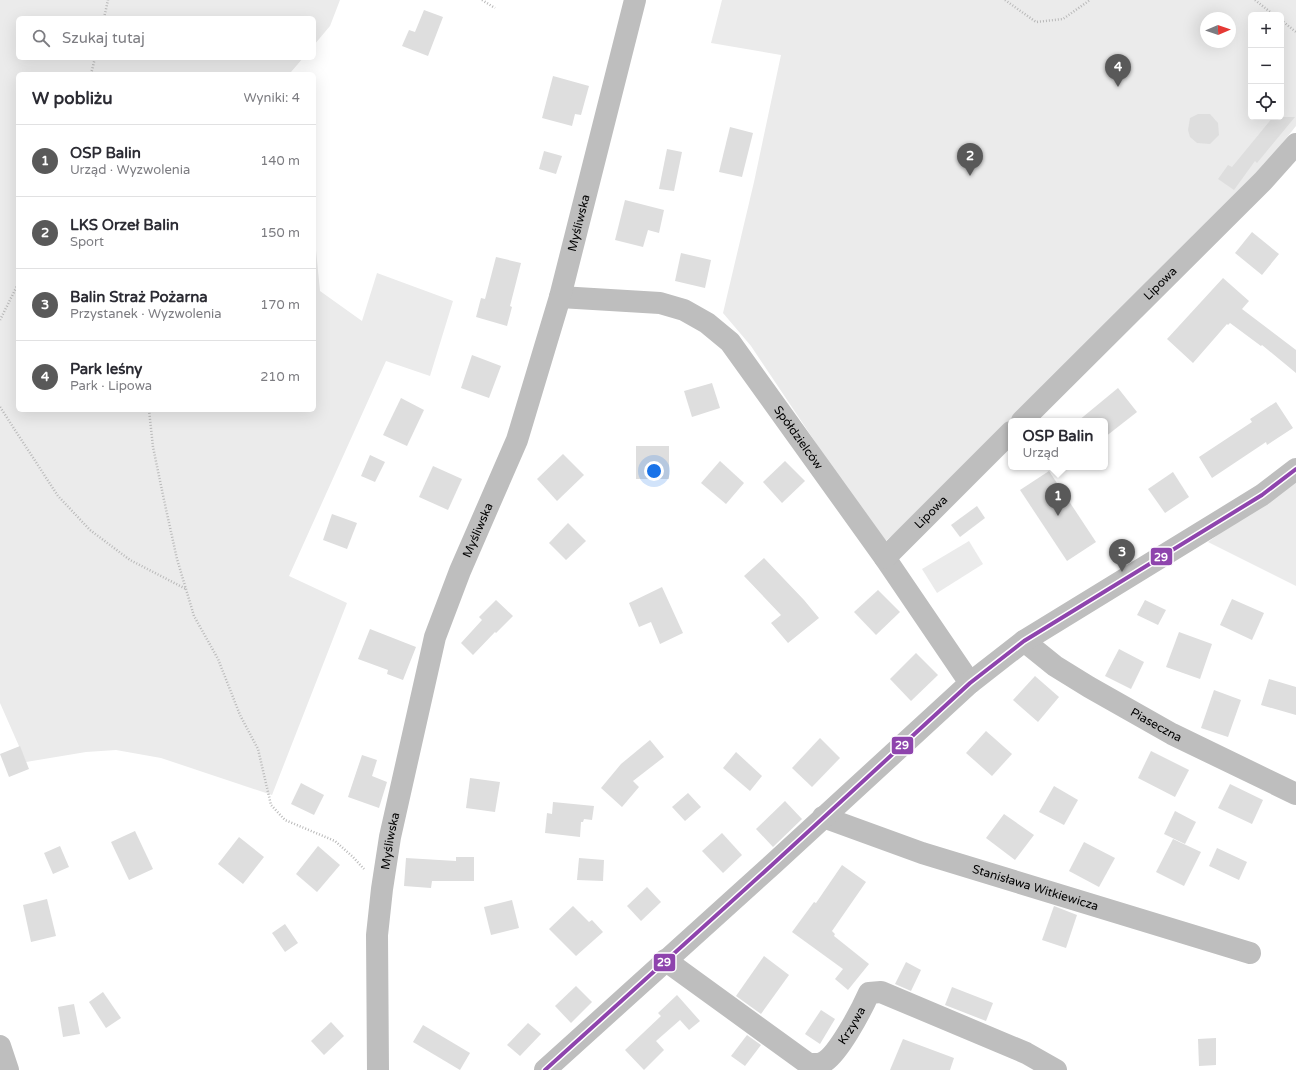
<!DOCTYPE html>
<html lang="pl">
<meta charset="utf-8">
<style>
body{margin:0;font-family:"Varela Round",sans-serif;background:#f7f7f7;color:#2b2b33}
.controls{position:absolute;right:12px;top:12px;display:grid;overflow:hidden;border-radius:6px;box-shadow:0 4px 16px #0002}
.controls button{width:36px;height:36px;display:grid;place-items:center;padding:0;border:0;border-bottom:1px solid #e1e1e2;background:#fff;color:#2b2b33;font:20px sans-serif}
.compass{position:absolute;left:1200px;top:12px;width:36px;height:36px;border-radius:50%;background:#fff;box-shadow:0 4px 16px #0002;rotate:88deg}
.you{position:absolute;left:654px;top:471px;width:14px;height:14px;margin:-10px;border:3px solid #fff;border-radius:50%;background:#1a73e8;box-shadow:0 0 0 6px #1a73e833}
.badge{display:grid;place-items:center;width:26px;height:26px;border-radius:50%;background:#595959;color:#fff;font-size:13px;font-weight:700}
.pin{position:absolute;translate:-50% -33px;filter:drop-shadow(0 1px 2px #0008)}
.pin::after{content:'';position:absolute;top:21px;width:14px;height:12px;background:inherit;clip-path:polygon(0 0,100% 0,50% 100%)}
.popup{position:absolute;left:1008px;top:418px;width:100px;height:52px;box-sizing:border-box;display:grid;place-content:center;border-radius:6px;background:#fff;filter:drop-shadow(0 1px 3px #0005);font-size:13px;white-space:nowrap;color:#7c7c81}
.popup b{font-size:15px;color:#2b2b33}
.popup::after{content:'';position:absolute;left:50%;top:100%;margin-left:-8px;border:8px solid transparent;border-top-color:#fff}
.list{margin:0;padding:0;list-style:none}
h2{display:flex;justify-content:space-between;align-items:center;height:52px;margin:0;padding:0 16px;font-size:17px}
h2 small{font-size:13px;font-weight:400;color:#7c7c81}
.list li{display:grid;grid-template-columns:26px 1fr auto;gap:12px;align-items:center;box-sizing:border-box;height:72px;padding:0 16px;border-top:1px solid #e1e1e2}
.list b{display:block;font-size:15px;white-space:nowrap}
.list p{margin:0;font-size:13px;white-space:nowrap;color:#7c7c81}
.list em{font-size:13px;font-style:normal;color:#7c7c81}
.icon{flex:none;width:22px;height:22px;fill:none;stroke:currentColor;stroke-width:2;stroke-linecap:round;stroke-linejoin:round}
.map{position:relative;flex:none;width:1296px;height:1070px;overflow:hidden}
.search{position:absolute;background:#fff;box-shadow:0 4px 16px #0002;left:16px;top:16px;width:300px;height:44px;display:flex;align-items:center;gap:10px;box-sizing:border-box;padding:0 14px;border-radius:6px;color:#7c7c81;font-size:15px}
.panel{position:absolute;background:#fff;box-shadow:0 4px 16px #0002;left:16px;top:72px;width:300px;height:340px;border-radius:6px}
.map>svg:first-child{display:block}
.green{fill:#ebebeb;fill-rule:evenodd}
.building{fill:#dedede}
.lines{fill:none;stroke-linecap:round;stroke-linejoin:round}
.path{stroke:#b9b9b9;stroke-width:2.5;stroke-dasharray:1 2;stroke-linecap:butt}
.minor{stroke:#bebebe;stroke-width:22}
.bus-1-casing{stroke:#fff;stroke-width:7}
.bus-1{stroke:#8e44ad;stroke-width:4}
.labels{text-anchor:middle;dominant-baseline:central;stroke-width:4;stroke-linejoin:round;paint-order:stroke}
.street-label{font-size:12px;fill:#000;stroke:#fff}
.line-badge{stroke:#fff;stroke-width:1.5}
.badge-label{font-size:11px;text-anchor:middle;font-weight:bold;fill:#fff}
</style>
<div class="map">
<svg width="1296" height="1070" viewBox="0 0 1296 1070">
<rect width="100%" height="100%" fill="#fff"/>
<!-- green -->
<g class="green">
<polygon points="0,0 340,0 330,26 314,45 314,18 18,18 18,58 303,58 291,72 292,74 18,74 18,410 314,410 314,238 315,240 320,291 362,321 377,273 453,301 430,376 386,361 289,576 347,603 272,795 161,758 116,750 86,752 26,762 0,703"/>
<path d="M722,0h574v126l-68,85 -196,210h-21v17l-128,105 -132,-197 -28,-33 31,-131 27,-127 -70,-12zM1251,15h30v102h-30zM1206,18h24v24h-24z"/>
<polygon points="1296,478 1296,586 1208,542"/>
<polygon points="969,541 983,564 937,593 922,569"/>
</g>
<!-- building -->
<g class="building">
<polygon points="424,10 443,17 428,56 402,46 409,30 415,32"/>
<polygon points="553,76 589,86 581,115 575,114 572,126 542,118"/>
<polygon points="1198,114 1210,114 1218,123 1219,135 1210,144 1197,143 1190,137 1188,130 1190,118"/>
<polygon points="1273,117 1295,117 1257,163 1255,161 1234,190 1218,179 1228,165 1232,167"/>
<polygon points="730,127 753,133 742,177 719,172"/>
<polygon points="667,149 682,152 674,191 659,189"/>
<polygon points="544,151 562,156 556,174 539,169"/>
<polygon points="625,200 664,210 659,233 648,230 643,247 615,240"/>
<polygon points="1252,232 1279,254 1262,275 1235,253"/>
<polygon points="681,253 711,260 705,288 675,281"/>
<polygon points="496,257 521,263 510,306 512,307 507,326 476,317 481,298 485,299"/>
<polygon points="1223,278 1249,301 1242,309 1296,350 1296,373 1262,345 1261,346 1230,323 1228,325 1227,324 1193,363 1167,339"/>
<polygon points="472,355 501,366 489,398 461,388"/>
<polygon points="712,383 720,408 692,417 684,391"/>
<polygon points="1118,388 1137,412 1105,437 1105,421 1078,421"/>
<polygon points="401,398 424,410 407,446 383,435"/>
<polygon points="1276,402 1293,428 1267,445 1266,442 1212,478 1199,457 1252,422 1250,419"/>
<rect x="636" y="446" width="33" height="33"/>
<polygon points="563,454 584,475 557,501 537,479"/>
<polygon points="370,455 385,462 375,482 361,476"/>
<polygon points="720,461 744,483 726,504 701,483"/>
<polygon points="785,461 805,481 782,503 763,482"/>
<polygon points="433,466 462,479 448,510 419,497"/>
<polygon points="1049,471 1096,542 1067,561 1020,490"/>
<polygon points="1173,472 1189,497 1165,513 1148,489"/>
<polygon points="977,506 985,518 960,537 951,525"/>
<polygon points="332,514 357,523 347,549 323,540"/>
<polygon points="568,523 586,541 566,560 549,543"/>
<polygon points="764,558 804,600 819,618 788,643 771,623 781,615 744,576"/>
<polygon points="662,587 683,633 660,644 651,622 639,627 629,603"/>
<polygon points="878,590 900,612 876,635 854,612"/>
<polygon points="1232,599 1264,613 1252,640 1220,625"/>
<polygon points="496,600 513,616 496,633 495,632 473,655 461,643 482,620 479,617"/>
<polygon points="1145,600 1166,610 1158,625 1137,615"/>
<polygon points="370,629 416,647 403,680 387,674 388,670 358,659"/>
<polygon points="1179,632 1212,644 1200,679 1166,667"/>
<polygon points="1119,649 1144,662 1131,689 1105,676"/>
<polygon points="916,653 938,675 911,701 890,679"/>
<polygon points="1035,676 1059,697 1038,722 1013,700"/>
<polygon points="1269,679 1296,687 1296,715 1261,705"/>
<polygon points="1214,690 1241,700 1228,737 1201,728"/>
<polygon points="986,731 1012,754 992,776 966,753"/>
<polygon points="820,738 840,758 812,787 792,768"/>
<polygon points="650,740 664,757 633,781 639,787 622,807 601,788 621,764"/>
<polygon points="20,746 29,769 9,777 0,754"/>
<polygon points="1151,751 1189,770 1175,797 1138,778"/>
<polygon points="736,752 762,776 750,791 723,768"/>
<polygon points="362,755 377,760 372,776 387,782 379,808 348,797"/>
<polygon points="470,778 500,782 495,812 466,808"/>
<polygon points="301,783 324,795 314,815 291,804"/>
<polygon points="1230,784 1263,800 1252,824 1218,808"/>
<polygon points="1054,786 1078,800 1064,825 1039,812"/>
<polygon points="688,793 701,807 685,821 672,807"/>
<polygon points="785,801 802,819 773,847 756,829"/>
<polygon points="553,802 594,806 592,820 584,819 583,822 581,822 580,837 545,833 547,813 552,814"/>
<polygon points="1175,811 1196,822 1185,844 1164,834"/>
<polygon points="1004,814 1034,835 1015,860 986,838"/>
<polygon points="135,831 153,869 129,880 111,842"/>
<polygon points="722,833 742,855 723,873 702,851"/>
<polygon points="239,837 264,857 243,884 218,864"/>
<polygon points="1173,839 1201,852 1184,886 1156,872"/>
<polygon points="1084,842 1115,858 1099,887 1069,871"/>
<polygon points="60,846 69,867 53,874 44,853"/>
<polygon points="318,846 340,865 317,892 296,874"/>
<polygon points="1217,848 1247,862 1239,880 1209,866"/>
<polygon points="456,857 474,857 474,881 432,881 431,888 404,886 406,858 456,861"/>
<polygon points="579,858 604,860 603,881 577,880"/>
<polygon points="842,865 866,882 832,931 835,934 834,936 869,964 848,990 835,979 843,969 792,932 814,902 816,903"/>
<polygon points="647,887 661,902 641,921 627,906"/>
<polygon points="47,899 56,936 31,942 23,905"/>
<polygon points="512,900 519,928 491,935 484,907"/>
<polygon points="573,906 589,922 592,920 603,932 576,956 549,929"/>
<polygon points="1054,906 1077,915 1066,948 1042,940"/>
<polygon points="285,924 298,943 285,952 272,933"/>
<polygon points="764,956 789,975 761,1014 736,996"/>
<polygon points="906,962 921,970 911,991 895,984"/>
<polygon points="576,986 592,1002 571,1023 555,1006"/>
<polygon points="952,987 993,1003 986,1021 945,1005"/>
<polygon points="103,992 121,1018 106,1028 89,1002"/>
<polygon points="677,995 700,1021 689,1030 680,1020 656,1041 664,1050 644,1070 625,1050 661,1016 658,1013"/>
<polygon points="74,1004 80,1034 63,1037 58,1007"/>
<polygon points="821,1010 835,1019 820,1044 805,1034"/>
<polygon points="331,1022 344,1036 324,1055 311,1041"/>
<polygon points="528,1023 541,1034 520,1056 507,1045"/>
<polygon points="423,1025 470,1053 460,1070 413,1042"/>
<polygon points="747,1035 761,1045 745,1066 731,1056"/>
<polygon points="1216,1038 1216,1065 1199,1066 1198,1039"/>
<polygon points="903,1039 954,1058 950,1070 890,1070"/>
</g>
<g class="lines">
<!-- path -->
<g class="path">
<polyline points="482,0 495,8"/>
<polyline points="1005,0 1036,22 1063,19 1090,0"/>
<polyline points="1255,0 1274,15"/>
<polyline points="104,18 108,0"/>
<polyline points="1281,20 1296,32"/>
<polyline points="91,74 95,58"/>
<polyline points="0,320 18,284"/>
<polyline points="0,407 58,496 90,530 130,560 186,589"/>
<polyline points="149,410 153,447 164,500 177,559 194,616 218,659 240,715 258,749 271,805 285,820 335,841 352,856 364,869"/>
</g>
<!-- minor -->
<g class="minor">
<path id="s1" d="M560,297l100,6 24,7 23,13 23,19 155,216 85,125"/>
<path id="s2" d="M1022,421l241,-240 33,-37"/>
<path id="s3" d="M885,558l126,-126"/>
<path id="s4" d="M1024,641l31,25 34,21 83,47 124,60"/>
<path id="s5" d="M823,817l99,36 328,100"/>
<path id="s6" d="M665,960l142,103c5,1 10,2 15,0 15,-6 40,-54 47,-70l12,-1 145,61 30,17"/>
<polyline points="0,1046 8,1070"/>
<path id="s7" d="M378,1070l-1,-135 5,-46 8,-52 45,-200 25,-66 57,-131 43,-143 75,-297"/>
<polyline points="545,1070 773,864 970,683 1024,641 1262,495 1296,469"/>
</g>
<defs>
<polyline id="bus-1" points="545,1070 773,864 970,683 1024,641 1262,495 1296,469"/>
</defs>
<!-- bus-1 casing -->
<use href="#bus-1" class="bus-1-casing"/>
<!-- bus-1 -->
<use href="#bus-1" class="bus-1"/>
</g>
<g class="labels">
<!-- street labels -->
<g class="street-label">
<text stroke="none"><textPath href="#s7" startOffset="878">Myśliwska</textPath></text>
<text stroke="none"><textPath href="#s2" startOffset="195">Lipowa</textPath></text>
<text stroke="none"><textPath href="#s1" startOffset="299">Spółdzielców</textPath></text>
<text stroke="none"><textPath href="#s3" startOffset="65">Lipowa</textPath></text>
<text stroke="none"><textPath href="#s7" startOffset="554">Myśliwska</textPath></text>
<text stroke="none"><textPath href="#s4" startOffset="157">Piaseczna</textPath></text>
<text stroke="none"><textPath href="#s7" startOffset="230">Myśliwska</textPath></text>
<text stroke="none"><textPath href="#s5" startOffset="224">Stanisława Witkiewicza</textPath></text>
<text stroke="none"><textPath href="#s6" startOffset="239">Krzywa</textPath></text>
</g>
</g>
<g class="line-badge">
<rect x="1150" y="547" width="23" height="19" rx="4" fill="#8e44ad"/>
<rect x="891" y="736" width="23" height="19" rx="4" fill="#8e44ad"/>
<rect x="653" y="953" width="23" height="19" rx="4" fill="#8e44ad"/>
</g>
<g class="badge-label">
<text x="1161" y="561">29</text>
<text x="902" y="749">29</text>
<text x="664" y="966">29</text>
</g>
</svg>
<div class="controls">
<button>+</button>
<button>−</button>
<button><svg class="icon" aria-label="locate" viewBox="0 0 24 24"><circle cx="12" cy="12" r="6"/><path d="M12 2v4M12 18v4M2 12h4M18 12h4"/></svg></button>
</div>
<svg class="compass" viewBox="-18 -18 36 36"><path d="M0-13l5 13h-10z" fill="#e53935"/><path d="M0 13l5-13h-10z" fill="#7c7c81"/></svg>
<div class="you"></div>
<div class="pin badge" style="left:1058px;top:516px">1</div>
<div class="popup"><b>OSP Balin</b>Urząd</div>
<div class="pin badge" style="left:970px;top:176px">2</div>
<div class="pin badge" style="left:1122px;top:572px">3</div>
<div class="pin badge" style="left:1118px;top:87px">4</div>
<div class="search"><svg class="icon" aria-label="search" viewBox="0 0 24 24"><circle cx="10" cy="10" r="6"/><path d="M15 15l6 6"/></svg>Szukaj tutaj</div>
<section class="panel">
<h2>W pobliżu<small>Wyniki: 4</small></h2>
<ul class="list">
<li><span class="badge">1</span><div><b>OSP Balin</b><p>Urząd · Wyzwolenia</p></div><em>140 m</em></li>
<li><span class="badge">2</span><div><b>LKS Orzeł Balin</b><p>Sport</p></div><em>150 m</em></li>
<li><span class="badge">3</span><div><b>Balin Straż Pożarna</b><p>Przystanek · Wyzwolenia</p></div><em>170 m</em></li>
<li><span class="badge">4</span><div><b>Park leśny</b><p>Park · Lipowa</p></div><em>210 m</em></li>
</ul>
</section>
</div>
